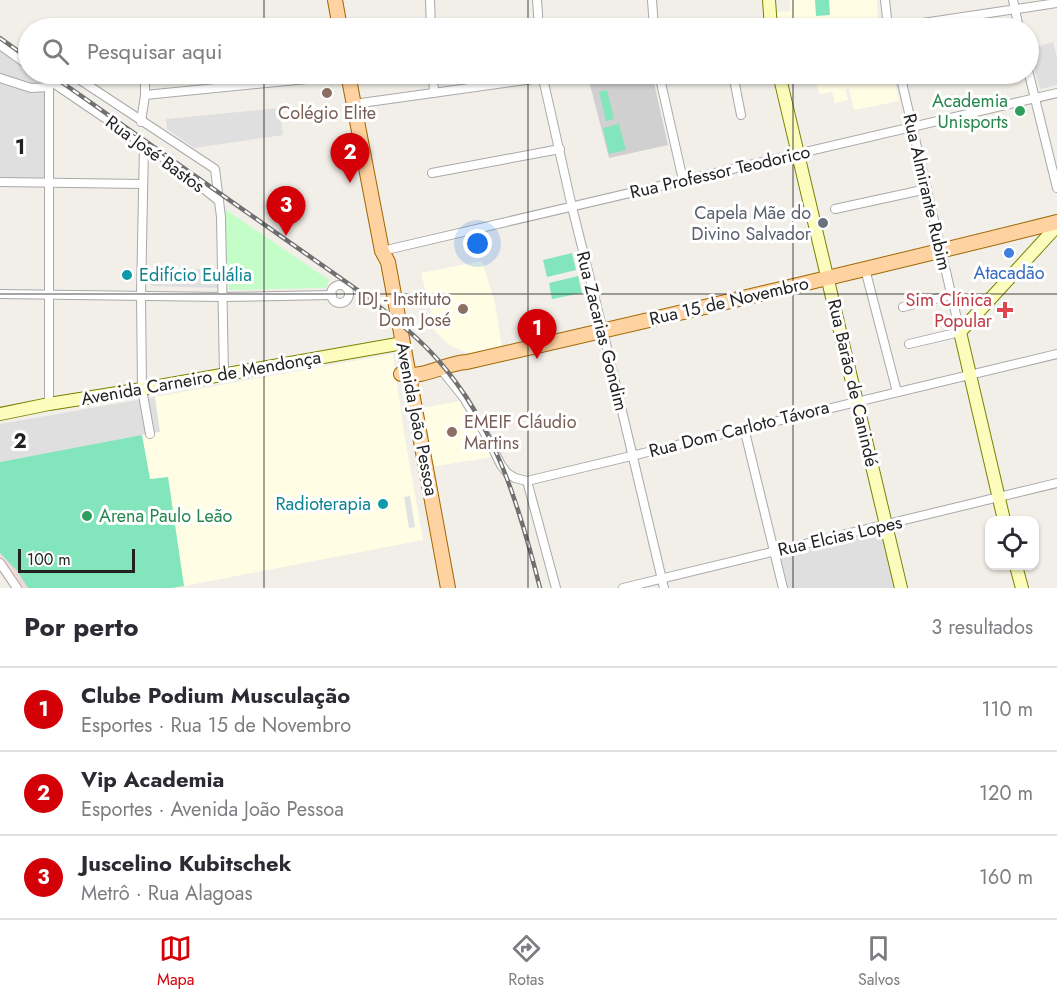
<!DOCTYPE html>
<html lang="pt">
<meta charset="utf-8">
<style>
body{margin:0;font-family:Jost,sans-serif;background:#f7f7f7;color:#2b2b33}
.controls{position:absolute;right:18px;bottom:18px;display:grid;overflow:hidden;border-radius:12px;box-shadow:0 2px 4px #0004}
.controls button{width:54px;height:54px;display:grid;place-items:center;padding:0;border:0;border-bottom:2px solid #e1e1e2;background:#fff;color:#2b2b33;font:30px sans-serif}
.scale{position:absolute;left:18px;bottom:15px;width:117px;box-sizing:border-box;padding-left:6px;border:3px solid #222;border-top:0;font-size:16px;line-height:21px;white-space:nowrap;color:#222;-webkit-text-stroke:4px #fff;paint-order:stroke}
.you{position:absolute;left:478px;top:244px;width:21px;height:21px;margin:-15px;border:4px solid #fff;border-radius:50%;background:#1a73e8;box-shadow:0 0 0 9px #1a73e833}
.badge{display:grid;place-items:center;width:39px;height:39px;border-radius:50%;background:#d40007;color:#fff;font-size:20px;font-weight:700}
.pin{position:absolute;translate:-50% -50px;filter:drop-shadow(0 2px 3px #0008)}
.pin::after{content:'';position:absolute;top:32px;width:21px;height:18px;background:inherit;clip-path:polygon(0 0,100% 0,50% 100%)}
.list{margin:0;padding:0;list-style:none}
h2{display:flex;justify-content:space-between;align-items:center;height:78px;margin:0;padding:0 24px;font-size:26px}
h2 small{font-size:20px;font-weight:400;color:#7c7c81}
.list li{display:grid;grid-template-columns:39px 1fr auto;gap:18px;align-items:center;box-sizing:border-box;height:84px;padding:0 24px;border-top:2px solid #e1e1e2}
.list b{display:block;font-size:22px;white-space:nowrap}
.list p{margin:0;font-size:20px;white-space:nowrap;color:#7c7c81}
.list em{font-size:20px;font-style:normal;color:#7c7c81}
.icon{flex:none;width:33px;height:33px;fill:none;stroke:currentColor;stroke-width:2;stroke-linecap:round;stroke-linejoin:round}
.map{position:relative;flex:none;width:1057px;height:588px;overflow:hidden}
.search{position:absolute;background:#fff;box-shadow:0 2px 4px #0004;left:18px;right:18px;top:18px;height:66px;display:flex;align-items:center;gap:15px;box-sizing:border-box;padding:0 21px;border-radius:33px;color:#7c7c81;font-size:22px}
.sheet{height:330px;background:#fff}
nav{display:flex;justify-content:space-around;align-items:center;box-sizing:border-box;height:84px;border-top:2px solid #e1e1e2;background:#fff;font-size:16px;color:#7c7c81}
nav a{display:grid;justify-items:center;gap:3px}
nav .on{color:#d40007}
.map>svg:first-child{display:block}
.residential{fill:#e0dfdf}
.commercial{fill:#f3d8d8}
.education{fill:#fffee5}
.religious{fill:#d0d0d0}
.park{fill:#c5fdc8}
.pitch{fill:#83e5bc}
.parking{fill:#e2e2e2}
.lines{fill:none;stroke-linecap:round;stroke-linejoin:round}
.street-casing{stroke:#a9a9a9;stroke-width:10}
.secondary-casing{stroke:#788200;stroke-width:14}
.primary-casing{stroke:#a06600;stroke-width:16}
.street{stroke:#fff;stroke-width:8}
.secondary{stroke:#fcfdbc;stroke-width:12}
.primary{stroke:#ffd3a1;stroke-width:14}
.rail-casing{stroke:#707070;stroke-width:4.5}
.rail{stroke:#fff;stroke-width:2;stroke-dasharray:7;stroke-linecap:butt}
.grid{fill:none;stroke:#222;stroke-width:1.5;stroke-opacity:0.55}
.education-dot{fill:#8d6e63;stroke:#fff;stroke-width:2}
.leisure-dot{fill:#2e9e5b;stroke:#fff;stroke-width:2}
.worship-dot{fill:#6b7280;stroke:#fff;stroke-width:2}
.shop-dot{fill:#3f7fe0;stroke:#fff;stroke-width:2}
.culture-dot{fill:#0f9aa8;stroke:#fff;stroke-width:2}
.health-dot{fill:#e0444e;stroke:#fff;stroke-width:2}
.labels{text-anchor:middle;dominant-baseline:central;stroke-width:6;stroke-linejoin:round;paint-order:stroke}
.leisure-label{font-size:18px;fill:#27864d;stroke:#fff;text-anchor:end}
.education-label{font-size:18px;fill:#785e54;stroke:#fff}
.street-label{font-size:18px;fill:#222;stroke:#fff}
.worship-label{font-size:18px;fill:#5b616d;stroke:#fff;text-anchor:end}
.shop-label{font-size:18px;fill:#366cbe;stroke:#fff}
.culture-label{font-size:18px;fill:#0d838f;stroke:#fff;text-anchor:start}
.health-label{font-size:18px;fill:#be3a42;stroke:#fff;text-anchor:end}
.grid-label{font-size:20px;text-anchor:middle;font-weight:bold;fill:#222;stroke:#fff;stroke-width:6;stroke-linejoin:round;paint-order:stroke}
</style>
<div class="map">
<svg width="1057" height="588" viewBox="0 0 1057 588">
<rect width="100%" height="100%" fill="#f2efe9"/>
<!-- residential -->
<g class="residential">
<polygon points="0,42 28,62 28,74 45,74 53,80 45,185 0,182"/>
<polygon points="1053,42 1057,57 1057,85 1041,89 1039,86 1029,49"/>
<polygon points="279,108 283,135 194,148 167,129 166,119"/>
<polygon points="151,269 218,269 218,285 217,288 151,286"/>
<polygon points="155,397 161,432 0,462 0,424"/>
<polygon points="880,532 883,534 896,588 788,588 781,559 782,556"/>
</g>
<!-- commercial -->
<polygon class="commercial" points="0,553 17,571 28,588 11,588 0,572"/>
<!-- education -->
<g class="education">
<polygon points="790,0 877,0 878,23 836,28 778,28 777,12 790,11"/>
<polygon points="814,74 893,74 899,101 854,110 849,89 845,89 848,100 835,103 832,92 819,94 817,85 827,81 827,77 814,77"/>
<polygon points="482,261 495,303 502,348 470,354 449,345 423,319 432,315 421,273"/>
<polygon points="393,354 403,427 423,540 184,586 168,477 150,480 142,435 160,432 155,397"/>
<polygon points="460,401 493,457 430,467 422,408"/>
</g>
<!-- religious -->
<polygon class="religious" points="617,74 652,74 668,145 609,158 588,77"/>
<!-- park -->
<polygon class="park" points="222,207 329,280 326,288 229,290"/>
<!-- pitch -->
<g class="pitch">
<polygon points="815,0 829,0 830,15 816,16"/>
<polygon points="607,90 614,119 606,121 599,92"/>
<polygon points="619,124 626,150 609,154 603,128"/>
<polygon points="572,253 576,270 547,277 543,260"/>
<polygon points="578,276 582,293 552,299 549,283"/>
<polygon points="142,435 150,479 168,477 184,586 171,588 28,588 17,571 0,553 0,462"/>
</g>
<!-- parking -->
<polygon class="parking" points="410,496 415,527 409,528 404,497"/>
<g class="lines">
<defs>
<g id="street">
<polyline points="430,0 431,28"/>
<polyline points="537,0 539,28"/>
<polyline points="652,0 654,28"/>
<polyline points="885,0 888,28"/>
<polyline points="1013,0 1019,28"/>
<polyline points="889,28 1057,3"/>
<polyline points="0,45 28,65"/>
<polyline points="1028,70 1057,188"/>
<polyline points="40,74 174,165 219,201"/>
<polyline points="71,74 215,169 221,217 224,375"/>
<polyline points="433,74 434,93"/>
<polyline points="542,74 572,207 603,331 664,588"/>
<polyline points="659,74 683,180"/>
<polyline points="733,74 741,115"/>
<polyline points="900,74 960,332 909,344"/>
<polyline points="0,78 31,88 49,87"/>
<polyline points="145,95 348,75"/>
<polyline points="354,104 569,74"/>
<polyline points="141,122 145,95 145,74"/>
<polyline points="144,145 141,295 142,389 150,434"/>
<polyline points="432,173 560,149"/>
<polyline points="0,182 143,184"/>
<polyline points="835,209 927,189"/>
<polyline points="382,251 1057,93"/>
<polyline points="865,269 897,392"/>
<circle cx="340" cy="294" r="9"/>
<polyline points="0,294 223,297 332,295"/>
<polyline points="903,307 951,295"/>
<polyline points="440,368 464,398 487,437 501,465 507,473 515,478 527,481 1057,354"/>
<polyline points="49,404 49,80"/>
<polyline points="744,428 783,588"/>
<polyline points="527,481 556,588"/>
<polyline points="0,563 17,588"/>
<polyline points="623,588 1057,483"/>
</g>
<g id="secondary">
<polyline points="769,0 771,28"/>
<polyline points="779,74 901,588"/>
<polyline points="0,414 49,404 142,389 403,343"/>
<polyline points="1004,520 960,332 1057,226"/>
<polyline points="1016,566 1022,588"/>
</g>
<g id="primary">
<polyline points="335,0 340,28"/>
<polyline points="348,74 382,251 388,262 448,588"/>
<path d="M401,374c24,5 43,-11 66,-12 197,-45 394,-91 590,-140"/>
</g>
</defs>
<!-- street casing -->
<use href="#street" class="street-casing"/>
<!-- secondary casing -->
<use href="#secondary" class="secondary-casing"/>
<!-- primary casing -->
<use href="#primary" class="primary-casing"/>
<!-- street -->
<use href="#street" class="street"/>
<!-- secondary -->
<use href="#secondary" class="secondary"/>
<!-- primary -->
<use href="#primary" class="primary"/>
<defs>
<g id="rail">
<polyline points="0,38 28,58"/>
<path d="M50,74l316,222c25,20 51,40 72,64 57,65 81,145 102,228"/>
</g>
</defs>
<!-- rail casing -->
<use href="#rail" class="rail-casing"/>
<!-- rail -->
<use href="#rail" class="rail"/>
</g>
<!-- grid -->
<path class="grid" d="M264,0v28M528,0v28M793,0v28M264,74v514M528,74v514M793,74v514M0,294h1057"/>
<!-- markers -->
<g class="education-dot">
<circle cx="327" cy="93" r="6"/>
<circle cx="463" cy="309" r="6"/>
<circle cx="452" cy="432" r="6"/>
</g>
<g class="leisure-dot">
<circle cx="1020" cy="111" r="6"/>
<circle cx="87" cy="516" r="6"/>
</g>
<circle class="worship-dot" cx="823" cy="223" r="6"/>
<circle class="shop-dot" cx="1009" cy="253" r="6"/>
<g class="culture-dot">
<circle cx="127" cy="275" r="6"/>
<circle cx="383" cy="504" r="6"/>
</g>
<path class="health-dot" d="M1002 301h6v6h6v6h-6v6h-6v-6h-6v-6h6z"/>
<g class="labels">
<!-- leisure labels -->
<g class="leisure-label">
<text x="1008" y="101">Academia<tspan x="1008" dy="21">Unisports</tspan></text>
<text x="99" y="516" text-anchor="start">Arena Paulo Leão</text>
</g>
<!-- education labels -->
<g class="education-label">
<text x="327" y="113">Colégio Elite</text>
<text x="451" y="299" text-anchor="end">IDJ - Instituto<tspan x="451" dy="21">Dom José</tspan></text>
<text x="464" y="422" text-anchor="start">EMEIF Cláudio<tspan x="464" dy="21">Martins</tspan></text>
</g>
<!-- street labels -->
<g class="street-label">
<text transform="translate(155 154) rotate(36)">Rua José Bastos</text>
<text transform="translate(720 172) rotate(-13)">Rua Professor Teodorico</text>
<text transform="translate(927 192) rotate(77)">Rua Almirante Rubim</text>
<text transform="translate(729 301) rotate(-13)">Rua 15 de Novembro</text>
<text transform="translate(602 331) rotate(76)">Rua Zacarias Gondim</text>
<text transform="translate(201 378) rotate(-10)">Avenida Carneiro de Mendonça</text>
<text transform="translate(853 383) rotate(77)">Rua Barão de Canindé</text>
<text transform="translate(417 419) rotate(79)">Avenida João Pessoa</text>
<text transform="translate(739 429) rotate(-14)">Rua Dom Carloto Távora</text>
<text transform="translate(840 536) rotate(-13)">Rua Elcias Lopes</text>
</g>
<!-- worship labels -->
<g class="worship-label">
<text x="811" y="213">Capela Mãe do<tspan x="811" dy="21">Divino Salvador</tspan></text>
</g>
<!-- shop labels -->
<g class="shop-label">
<text x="1009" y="273">Atacadão</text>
</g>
<!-- culture labels -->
<g class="culture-label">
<text x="139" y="275">Edifício Eulália</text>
<text x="371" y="504" text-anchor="end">Radioterapia</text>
</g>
<!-- health labels -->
<g class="health-label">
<text x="992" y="300">Sim Clínica<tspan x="992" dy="21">Popular</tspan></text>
</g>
</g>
<g class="grid-label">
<text x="20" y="154">1</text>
<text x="20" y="448">2</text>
</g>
</svg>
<div class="controls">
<button><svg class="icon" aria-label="locate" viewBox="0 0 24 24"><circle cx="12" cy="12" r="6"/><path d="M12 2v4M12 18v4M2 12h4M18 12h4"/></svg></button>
</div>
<div class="scale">100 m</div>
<div class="you"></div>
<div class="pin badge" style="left:537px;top:359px">1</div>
<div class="pin badge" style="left:350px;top:183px">2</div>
<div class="pin badge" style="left:286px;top:236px">3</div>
<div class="search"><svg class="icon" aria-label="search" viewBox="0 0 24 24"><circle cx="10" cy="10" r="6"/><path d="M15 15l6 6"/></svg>Pesquisar aqui</div>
</div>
<section class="sheet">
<h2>Por perto<small>3 resultados</small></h2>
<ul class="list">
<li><span class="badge">1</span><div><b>Clube Podium Musculação</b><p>Esportes · Rua 15 de Novembro</p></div><em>110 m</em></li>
<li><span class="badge">2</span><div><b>Vip Academia</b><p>Esportes · Avenida João Pessoa</p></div><em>120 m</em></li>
<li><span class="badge">3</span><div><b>Juscelino Kubitschek</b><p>Metrô · Rua Alagoas</p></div><em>160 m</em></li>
</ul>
</section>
<nav>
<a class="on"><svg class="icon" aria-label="map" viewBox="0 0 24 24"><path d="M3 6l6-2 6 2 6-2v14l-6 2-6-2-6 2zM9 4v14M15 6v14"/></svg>Mapa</a>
<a><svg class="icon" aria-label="directions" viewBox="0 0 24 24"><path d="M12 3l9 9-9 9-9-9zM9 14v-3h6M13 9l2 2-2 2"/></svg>Rotas</a>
<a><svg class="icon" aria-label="saved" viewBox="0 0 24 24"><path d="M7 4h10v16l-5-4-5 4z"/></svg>Salvos</a>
</nav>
